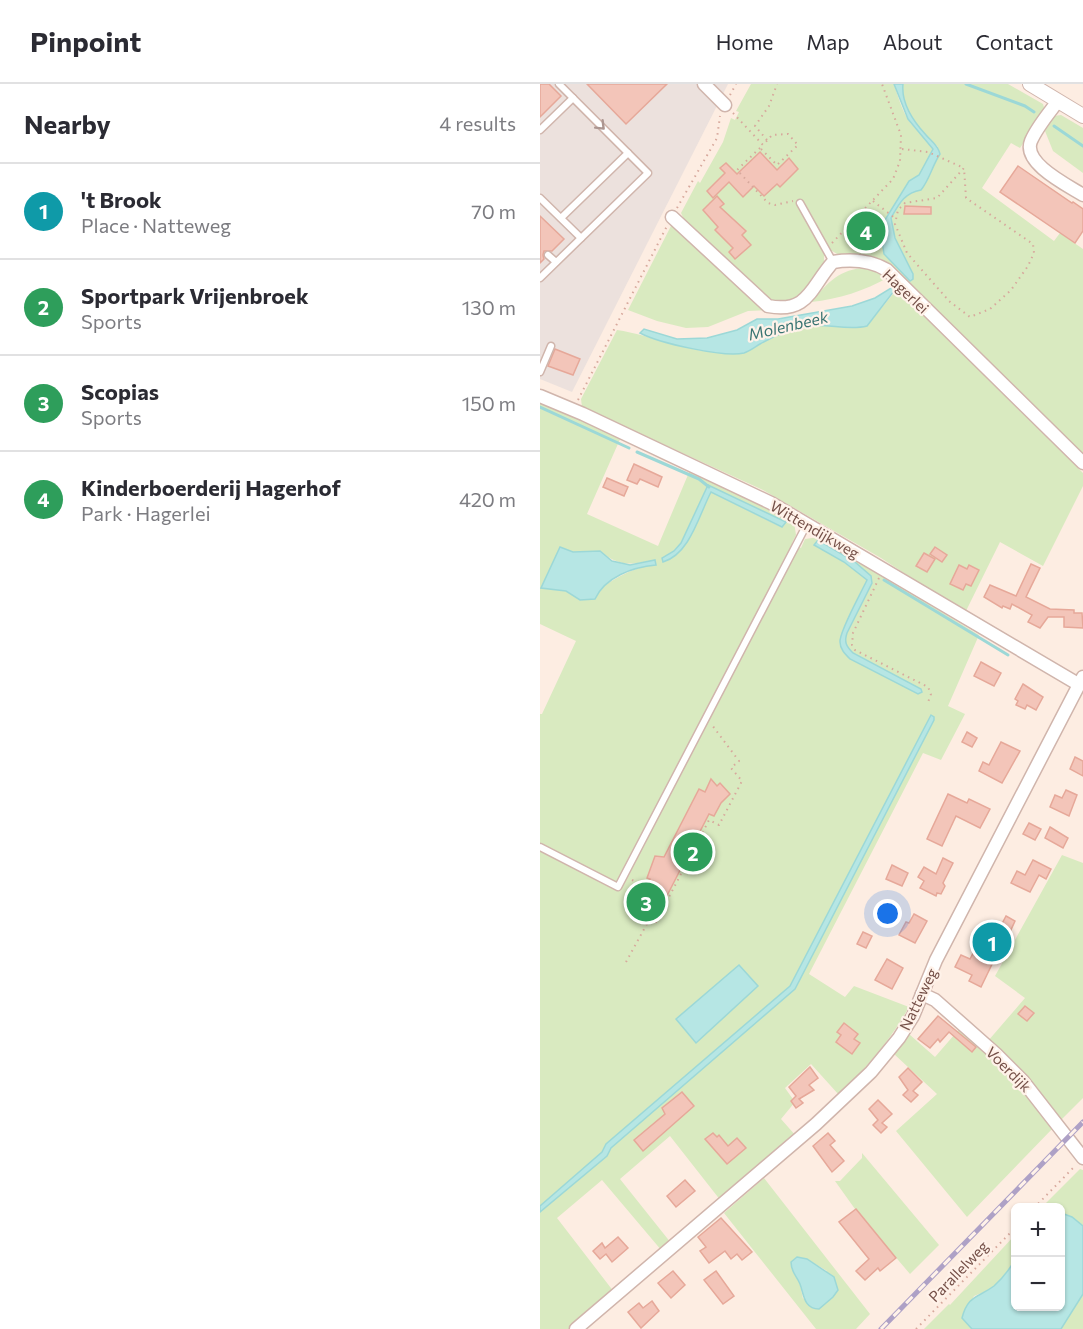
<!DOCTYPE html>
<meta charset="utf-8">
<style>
body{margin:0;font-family:Commissioner,sans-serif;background:#f7f7f7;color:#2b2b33}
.controls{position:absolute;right:18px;bottom:18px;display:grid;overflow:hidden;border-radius:9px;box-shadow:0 2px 4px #0004}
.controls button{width:54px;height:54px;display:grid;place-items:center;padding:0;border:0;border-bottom:2px solid #e1e1e2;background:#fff;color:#2b2b33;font:30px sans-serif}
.you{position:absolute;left:348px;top:830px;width:21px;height:21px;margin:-15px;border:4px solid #fff;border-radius:50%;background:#1a73e8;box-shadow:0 0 0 9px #1a73e833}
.badge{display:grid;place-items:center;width:39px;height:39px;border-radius:50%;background:#ea4a44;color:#fff;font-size:20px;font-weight:700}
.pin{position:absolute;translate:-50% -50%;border:3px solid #fff;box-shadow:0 2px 6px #0006}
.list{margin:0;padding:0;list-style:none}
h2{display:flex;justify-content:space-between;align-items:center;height:78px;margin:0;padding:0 24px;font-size:26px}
h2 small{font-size:20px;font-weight:400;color:#7c7c81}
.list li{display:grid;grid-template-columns:39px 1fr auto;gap:18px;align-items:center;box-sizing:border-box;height:96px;padding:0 24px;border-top:2px solid #e1e1e2}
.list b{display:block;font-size:22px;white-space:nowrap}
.list p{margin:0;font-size:20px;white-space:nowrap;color:#7c7c81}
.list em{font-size:20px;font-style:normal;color:#7c7c81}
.map{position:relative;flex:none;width:543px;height:1245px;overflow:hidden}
header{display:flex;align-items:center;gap:36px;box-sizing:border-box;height:84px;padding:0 30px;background:#fff;border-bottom:2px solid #e1e1e2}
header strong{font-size:28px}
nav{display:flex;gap:33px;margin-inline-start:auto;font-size:21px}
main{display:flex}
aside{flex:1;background:#fff}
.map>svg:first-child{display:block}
.industrial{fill:#ece1dd}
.green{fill:#d9eac0;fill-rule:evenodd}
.water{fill:#b6e6e4;stroke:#9cd8d7;stroke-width:1.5}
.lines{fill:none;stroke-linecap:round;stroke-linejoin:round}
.stream{stroke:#9cd8d7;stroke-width:3}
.building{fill:#f3c5b9;stroke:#e6a899;stroke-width:1.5}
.service-casing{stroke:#d0b5ac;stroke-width:9}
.minor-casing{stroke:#d0b5ac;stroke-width:15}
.tertiary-casing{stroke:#d0b5ac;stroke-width:16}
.path{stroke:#d7a89c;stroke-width:2;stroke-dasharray:1.5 4.5;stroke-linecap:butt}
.service{stroke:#fff;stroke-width:6}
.minor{stroke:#fff;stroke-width:12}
.tertiary{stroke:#fff;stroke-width:14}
.rail-casing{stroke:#aea1c6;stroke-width:5}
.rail{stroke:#fff2e9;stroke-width:3;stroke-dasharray:9;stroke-linecap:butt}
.oneway{stroke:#ac9691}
.labels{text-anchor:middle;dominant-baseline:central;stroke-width:4.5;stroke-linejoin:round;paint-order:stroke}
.street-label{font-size:15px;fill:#755048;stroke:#fff2e9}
.water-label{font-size:16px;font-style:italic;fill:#397472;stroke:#fff2e9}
</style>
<header>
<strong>Pinpoint</strong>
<nav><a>Home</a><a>Map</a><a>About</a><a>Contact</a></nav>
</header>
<main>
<aside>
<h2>Nearby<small>4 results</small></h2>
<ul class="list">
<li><span class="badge" style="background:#0f9aa8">1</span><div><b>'t Brook</b><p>Place · Natteweg</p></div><em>70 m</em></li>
<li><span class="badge" style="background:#2e9e5b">2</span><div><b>Sportpark Vrijenbroek</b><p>Sports</p></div><em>130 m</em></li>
<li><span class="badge" style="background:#2e9e5b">3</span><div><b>Scopias</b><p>Sports</p></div><em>150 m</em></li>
<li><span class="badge" style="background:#2e9e5b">4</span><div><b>Kinderboerderij Hagerhof</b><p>Park · Hagerlei</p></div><em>420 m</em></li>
</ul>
</aside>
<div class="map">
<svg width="543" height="1245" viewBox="0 0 543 1245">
<rect width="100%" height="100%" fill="#fdede2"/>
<!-- industrial -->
<polygon class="industrial" points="0,0 188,0 32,308 0,295"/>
<!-- green -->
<g class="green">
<path d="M211,0h143c4,13 8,26 15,37 7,10 23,20 24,31l5,-5c-17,-15 -38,-39 -35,-63h105l35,20 2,7 -25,37 -9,-5 -29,45 72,53 6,-8 23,16v208l-216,-198 -28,-4 -7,-4 -8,5v10l-28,35 -16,2 -16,-7 -78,-73 -5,-10 17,-32 2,2 23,-41 8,-24 4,2 4,-8 -3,-1z"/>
<polygon points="521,31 543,44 543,89 513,67 505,47 514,32"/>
<polygon points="132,140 211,216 227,226 208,227 168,243 146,244 117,237 88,226"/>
<path d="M321,184l10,1 18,8c-25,14 -50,22 -78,25 15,-17 26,-31 50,-34z"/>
<path d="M357,205l186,184v13l-40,80 -43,-24 -35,71 -84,-55 -118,-68 -181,-83 -1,-8 36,-69c39,6 87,29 127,22 7,-1 14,-7 20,-10 14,-7 28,-14 43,-16 21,-3 40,5 60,0z"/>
<path d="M0,318l81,35 -34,77 71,32 32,-76 104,52 2,13 -4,8 9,5 4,-9 14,-2 160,98 -31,71 17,8 -24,46 -18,-7 -114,221 36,23 9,-11 55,21c-19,34 -43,61 -70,88l-28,-31 -26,24 10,14 -14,17 15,17 -75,65 -51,-65 -50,43 51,64 -9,8 -60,-71 -45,38 57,74 -44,37h-30v-117l67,-56 4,-8 184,-159 136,-274 -141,271 -184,158 -4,8 -62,54v-492h2l34,-73 -36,-17zM168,402l73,41 -70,-35 -26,53 -22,17 18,-19zM60,467c20,16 30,14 54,9l1,5c-31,3 -49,22 -75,35l-14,-9 -24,-3 31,-36z"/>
<polygon points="522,771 543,779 543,1014 521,1036 448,957 485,914 455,892"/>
<polygon points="421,943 471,992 514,1043 427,1133 356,1047 397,1010 354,970 369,950 395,973"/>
<polygon points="322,1069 399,1161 370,1190 315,1125 295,1097 300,1097 322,1074"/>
<polygon points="540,1085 543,1086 543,1142 532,1133 524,1130 521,1132 520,1124 501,1124"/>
<path d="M224,1094l106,136 -14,15h-40l-92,-116zM267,1175l20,12 -24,28 -3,-15z"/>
<polygon points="475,1151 475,1176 463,1194 451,1205 434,1212 422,1234 432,1245 384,1245 409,1220 410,1221"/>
<polygon points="543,1210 543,1245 521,1245"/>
</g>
<!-- water -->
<g class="water">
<path d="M354,0h9c-2,19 11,38 23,51 6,7 12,10 14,19 -8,12 -10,25 -19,36 -17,3 -22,14 -30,28l4,20 18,36v5l-3,2 -26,-27 -4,-26 29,-47 10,-6 14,-26 -25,-30z"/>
<path d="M351,204l3,1v2l-27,35c-20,5 -39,-3 -59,0 -17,2 -34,10 -48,18 -5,3 -10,7 -16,9 -19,5 -85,-10 -104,-20l4,-4 33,10 30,-1 30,-8 20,-11h21l74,-13 23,-8z"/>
<path d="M168,401l78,37 -4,5 -71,-35c-12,23 -21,62 -48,70l-1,-4 12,-7 7,-8z"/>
<path d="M278,456l37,22 16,14 1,7 -25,50c-3,9 -1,13 6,20l68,36 1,3 -4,2 -68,-35c-5,-5 -10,-10 -10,-17 -1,-10 21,-49 27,-62l-23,-18 -30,-17z"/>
<path d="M20,463l13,5 27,-1 12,10 18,4 25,-5 1,5c-23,2 -51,12 -61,34l-15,1 -14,-9 -25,-3z"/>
<polygon points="391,631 394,633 394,636 255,905 71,1064 67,1072 0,1128 0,1122 62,1068 66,1060 250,902"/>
<polygon points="199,881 218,902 156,959 136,935"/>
<path d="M524,1130l8,3 11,9v68l-22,35h-89l-10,-11c6,-23 16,-20 32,-32 9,-8 15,-16 21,-26l1,46h44v-90z"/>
<path d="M257,1173l10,2 27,18 4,13 -5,7 -14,12c-15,0 -15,-14 -19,-25 -4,-9 -9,-12 -9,-22z"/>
</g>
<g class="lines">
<!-- stream -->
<g class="stream">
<polyline points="426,0 485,22 494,28"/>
<polyline points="514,42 543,62"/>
<polyline points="0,323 89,364"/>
<polyline points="97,368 159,395 169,403"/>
<polyline points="344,496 468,571"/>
</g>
</g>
<!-- building -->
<g class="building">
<polygon points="0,0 9,0 21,12 0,33"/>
<polygon points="47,0 127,0 86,40"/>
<polygon points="220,68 237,86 249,74 258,85 240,103 237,100 224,112 214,102 203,113 189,98 173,114 167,107 185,89 180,84 186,79 197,90"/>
<polygon points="478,82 532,119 533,118 543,125 543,147 535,159 460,108"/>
<polygon points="177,112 184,120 180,123 206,147 202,151 211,161 195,175 189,168 193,164 175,146 178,143 163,126"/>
<polygon points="365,122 391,123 391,130 364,130"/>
<polygon points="0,132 24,155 12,167 4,167 3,171 4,175 0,179"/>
<polygon points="15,265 40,275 33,291 8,282"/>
<polygon points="94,380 122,393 118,403 100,395 97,400 87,396"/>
<polygon points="67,394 88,403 84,412 63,403"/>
<polygon points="395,463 407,471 402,478 390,470"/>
<polygon points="384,469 395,475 387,488 376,482"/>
<polygon points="491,480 500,484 486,513 510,525 534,526 534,529 542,529 543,544 524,543 524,533 508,533 500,544 488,538 492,531 472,520 470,525 463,522 462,524 444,513 450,501 476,512"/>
<polygon points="419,481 427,485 429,481 439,486 431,502 426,500 423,506 410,500"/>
<polygon points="441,578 461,589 454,602 434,592"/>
<polygon points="483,600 503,613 496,626 487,621 485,625 476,621 478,617 475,615"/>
<polygon points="427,648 437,654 432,663 422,658"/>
<polygon points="461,658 480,667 462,699 439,687 443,678 449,681"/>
<polygon points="535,673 543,677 543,692 530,685"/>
<polygon points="171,695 177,702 180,699 190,710 181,719 174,732 169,730 116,833 105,827 94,813 110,795 107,794 115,772 124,773 159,705 165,708"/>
<polygon points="526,706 537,711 529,732 510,723 515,711 522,714"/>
<polygon points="408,710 427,719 429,715 450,725 440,744 416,732 402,762 387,755"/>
<polygon points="489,739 501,745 495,756 483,750"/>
<polygon points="510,743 528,754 523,764 505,754"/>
<polygon points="403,774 413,779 403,799 405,802 401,810 397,809 396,812 380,804 384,797 378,793 384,783 396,790"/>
<polygon points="493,776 511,785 506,795 499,791 490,808 471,799 477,787 485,791"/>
<polygon points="352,781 368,789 362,802 346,795"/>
<polygon points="374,830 387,837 375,859 359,851 366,838 369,839"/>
<polygon points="466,832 475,837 458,874 456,872 441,903 429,897 432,891 415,883 421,871 430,875 443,850 454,855"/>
<polygon points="323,848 332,852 326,864 317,860"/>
<polygon points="347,875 363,884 352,905 335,896"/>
<polygon points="485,922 494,929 487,937 478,930"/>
<polygon points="398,932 436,963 432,968 409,948 400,958 398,955 390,964 378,955"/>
<polygon points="304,939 318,950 314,955 320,959 312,970 296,958 301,951 297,948"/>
<polygon points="270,983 278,994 269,1001 274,1006 259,1015 263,1019 256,1024 251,1017 256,1012 249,1003"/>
<polygon points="368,984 382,998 373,1007 378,1011 371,1018 363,1011 368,1006 359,993"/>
<polygon points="142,1008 154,1022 103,1067 94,1056 125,1030 122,1024"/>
<polygon points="338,1016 352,1030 342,1039 347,1043 341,1049 333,1041 338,1036 329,1025"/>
<polygon points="173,1049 177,1053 179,1051 188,1062 197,1054 206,1064 187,1080 165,1055"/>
<polygon points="288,1049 295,1057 290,1061 304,1077 292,1088 273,1062"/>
<polygon points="145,1096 155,1107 136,1123 127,1112"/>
<polygon points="316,1125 356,1174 340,1187 338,1184 325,1196 316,1187 329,1175 299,1138"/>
<polygon points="181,1134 212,1168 202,1176 197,1170 191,1175 185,1167 169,1179 160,1167 166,1163 158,1153"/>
<polygon points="78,1153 88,1164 72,1178 66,1170 60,1175 53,1167 62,1159 65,1164"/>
<polygon points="133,1187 145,1201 131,1214 118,1199"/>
<polygon points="176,1187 194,1212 183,1220 164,1196"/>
<polygon points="112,1217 119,1227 101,1244 88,1228 99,1219 103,1224"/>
</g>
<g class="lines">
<defs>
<g id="service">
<polyline points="0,46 33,14"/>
<polyline points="0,114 41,154"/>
<polyline points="260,119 293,178"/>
<polyline points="21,134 88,69"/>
<polyline points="8,171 16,178"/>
<polyline points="0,194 108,89 19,0"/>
<polyline points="0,288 11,262"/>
<polyline points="0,763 78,803 267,440"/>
</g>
<g id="minor">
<polyline points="164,0 185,21"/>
<path d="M518,17c-9,12 -21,26 -27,40 -9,22 36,44 52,54"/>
<path d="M132,133l96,89c41,8 43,-20 65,-44 19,-3 37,-2 54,8l196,193"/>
<polyline points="0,312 43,330 231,419 538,600"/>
<polyline points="382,910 395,916 456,970 483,997 543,1074"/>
<polyline points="36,1245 276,1040 331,988 359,954 373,932 396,876 543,593"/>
</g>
<polyline id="tertiary" points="490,0 543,32"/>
</defs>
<!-- service casing -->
<use href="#service" class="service-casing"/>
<!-- minor casing -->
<use href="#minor" class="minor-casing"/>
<!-- tertiary casing -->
<use href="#tertiary" class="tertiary-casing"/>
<!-- path -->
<g class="path">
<polyline points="190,11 196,0"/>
<polyline points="193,29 223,61 197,86 228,119 235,121 253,117"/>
<polyline points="227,56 215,42 229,22 237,0"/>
<polyline points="221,65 237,81 258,61 248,50 232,51 223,61"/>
<polyline points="362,65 388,68 424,84 397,114 365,119 358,126 355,140 367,169 409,217 430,233 450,225 471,206 488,182 494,169 493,160 426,114 424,84"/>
<polyline points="333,117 356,135"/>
<polyline points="137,124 177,54 180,32"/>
<polyline points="292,159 353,95 360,77 361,51 342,0"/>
<polyline points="38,316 127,142"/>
<polyline points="339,494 313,549 312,561 315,566 388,603 391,610 387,621"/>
<polyline points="92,796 103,802 91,813 109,836"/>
<polyline points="86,878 109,836 116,838 169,736 179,741 202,697 191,684 199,677 172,641"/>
<polyline points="494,1124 534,1083"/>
<polyline points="376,1245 476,1143"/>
</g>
<!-- service -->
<use href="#service" class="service"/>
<!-- minor -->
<use href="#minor" class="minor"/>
<!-- tertiary -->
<use href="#tertiary" class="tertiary"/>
<defs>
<polyline id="rail" points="341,1245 543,1038"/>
</defs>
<!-- rail casing -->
<use href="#rail" class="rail-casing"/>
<!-- rail -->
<use href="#rail" class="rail"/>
</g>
<!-- one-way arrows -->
<defs><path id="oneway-chevron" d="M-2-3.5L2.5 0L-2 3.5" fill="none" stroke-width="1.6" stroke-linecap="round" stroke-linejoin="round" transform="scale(1.5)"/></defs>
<use class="oneway" href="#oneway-chevron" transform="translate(61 42) rotate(45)"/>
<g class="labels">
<!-- street labels -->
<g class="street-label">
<text transform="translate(366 207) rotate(43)">Hagerlei</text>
<text transform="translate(275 445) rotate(30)">Wittendijkweg</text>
<text transform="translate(378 915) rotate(-64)">Natteweg</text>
<text transform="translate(469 985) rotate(45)">Voerdijk</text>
<text transform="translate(418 1187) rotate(-46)">Parallelweg</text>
</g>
<!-- water labels -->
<g class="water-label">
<text transform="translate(248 241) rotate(-13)">Molenbeek</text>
</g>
</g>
</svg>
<div class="controls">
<button>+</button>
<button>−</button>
</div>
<div class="you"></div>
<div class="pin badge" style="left:452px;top:858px;background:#0f9aa8">1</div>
<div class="pin badge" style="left:153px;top:768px;background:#2e9e5b">2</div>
<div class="pin badge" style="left:106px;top:818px;background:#2e9e5b">3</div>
<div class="pin badge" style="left:326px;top:147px;background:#2e9e5b">4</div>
</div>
</main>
